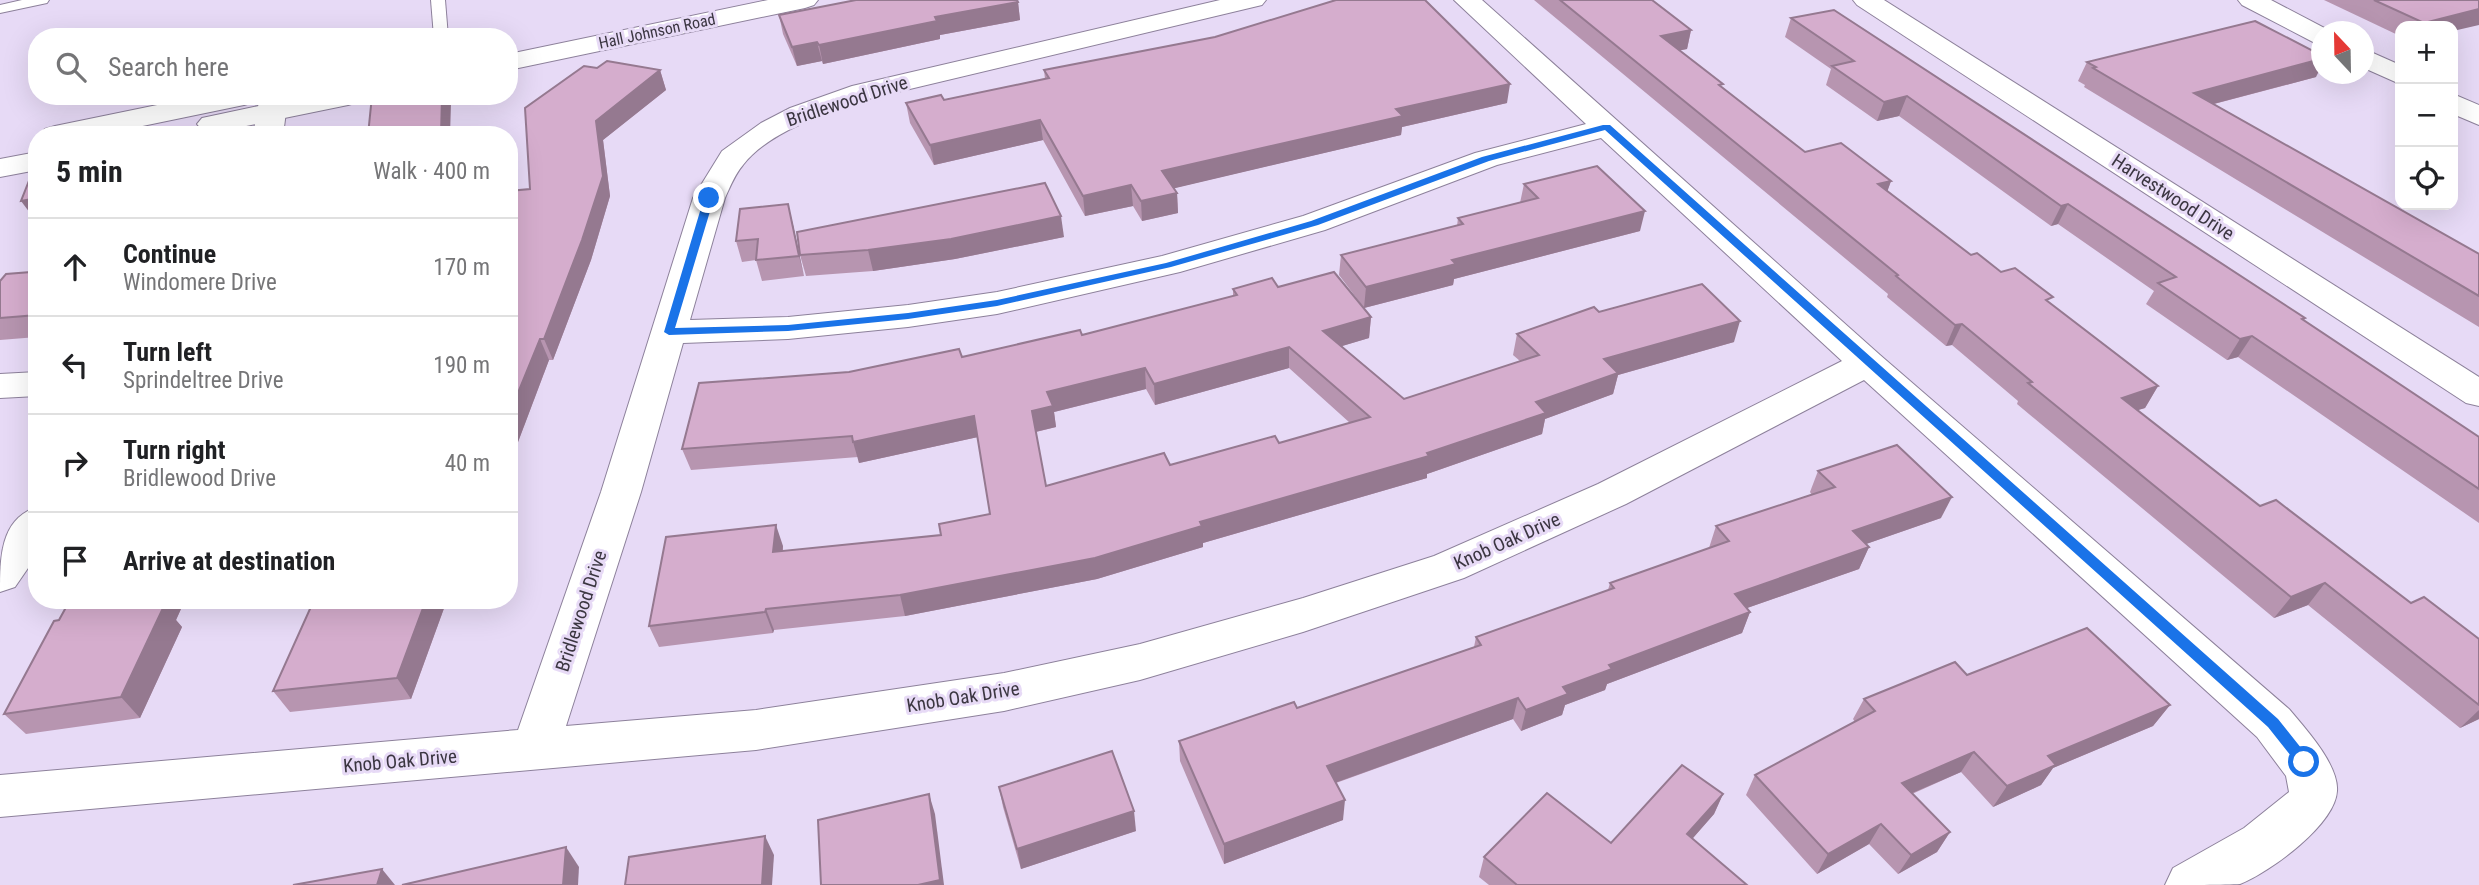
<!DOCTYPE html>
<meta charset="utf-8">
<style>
body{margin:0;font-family:"Roboto Condensed",sans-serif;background:#f6f6f6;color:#202124}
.controls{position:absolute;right:21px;top:21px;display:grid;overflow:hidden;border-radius:14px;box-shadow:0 7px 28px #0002}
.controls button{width:63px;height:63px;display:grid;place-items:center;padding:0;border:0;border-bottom:2px solid #e0e0e0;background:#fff;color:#202124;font:35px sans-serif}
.compass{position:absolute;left:2311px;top:21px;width:63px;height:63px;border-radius:50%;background:#fff;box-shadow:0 7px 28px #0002;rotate:338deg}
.stop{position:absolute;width:21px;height:21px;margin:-16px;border:5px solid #1a73e8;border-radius:50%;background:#fff}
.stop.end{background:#1a73e8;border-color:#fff;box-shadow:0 2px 7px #0008}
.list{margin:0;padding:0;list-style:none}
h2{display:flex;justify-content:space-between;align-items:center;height:91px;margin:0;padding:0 28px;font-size:30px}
h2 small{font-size:23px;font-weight:400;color:#757577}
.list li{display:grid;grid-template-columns:46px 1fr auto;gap:21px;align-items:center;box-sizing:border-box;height:98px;padding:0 28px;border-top:2px solid #e0e0e0}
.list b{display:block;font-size:26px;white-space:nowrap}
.list p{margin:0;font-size:23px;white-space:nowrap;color:#757577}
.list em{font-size:23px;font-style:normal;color:#757577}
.icon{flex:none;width:38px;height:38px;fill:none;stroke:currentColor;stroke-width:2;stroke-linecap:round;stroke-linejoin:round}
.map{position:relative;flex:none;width:2479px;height:885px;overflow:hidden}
.search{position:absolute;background:#fff;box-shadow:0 7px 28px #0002;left:28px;top:28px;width:490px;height:77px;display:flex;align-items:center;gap:18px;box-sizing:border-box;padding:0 24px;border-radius:28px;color:#757577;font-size:26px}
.panel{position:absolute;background:#fff;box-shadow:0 7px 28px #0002;left:28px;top:126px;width:490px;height:483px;border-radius:28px}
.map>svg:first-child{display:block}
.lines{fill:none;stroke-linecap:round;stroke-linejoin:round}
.service-casing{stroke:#8d819b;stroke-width:2}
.minor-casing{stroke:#8d819b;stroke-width:2}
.secondary-casing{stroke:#8d819b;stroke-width:2}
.service{fill:#fff;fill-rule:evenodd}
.minor{fill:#fff;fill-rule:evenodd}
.secondary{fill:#fff;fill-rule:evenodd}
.wall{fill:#b795b0;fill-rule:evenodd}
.shaded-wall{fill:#957990}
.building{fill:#d5adcd;stroke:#957990;stroke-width:2;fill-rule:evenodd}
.route{fill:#1a73e8}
.labels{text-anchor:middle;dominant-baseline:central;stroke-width:6;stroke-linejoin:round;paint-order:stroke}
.far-street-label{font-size:16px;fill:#3b3641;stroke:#e7daf6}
.street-label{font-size:19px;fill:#3b3641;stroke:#e7daf6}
</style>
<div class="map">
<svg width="2479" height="885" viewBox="0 0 2479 885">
<rect width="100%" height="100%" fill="#e7daf6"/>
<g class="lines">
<defs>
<g id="service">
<polygon points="22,0 49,0 47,3 0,13 0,5"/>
<polygon points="431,0 445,0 448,37 434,37"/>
</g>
<g id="minor">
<path d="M1220,0h46l-4,5 -390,93c-40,13 -102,32 -129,67 -8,9 -13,22 -18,33l-35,122 98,-3 120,-12 89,-13 165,-36 141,-40 172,-63 111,-29 -132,-124h28l398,355 409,354c16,19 50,56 48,82 -2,34 -67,81 -97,93 -13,1 -58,1 -75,1l8,-17 71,-40 45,-36 -3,-16 -29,-39 -393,-357 -238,124 -162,74 -161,54 -163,48 -136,31 -248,39 -756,67v-42l518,-45 83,-238 92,-294 29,-47 39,-28 29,-15 62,-22zM1601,138l241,223 -244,123 -164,72 -131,42 -163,46 -136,29 -248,37 -190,16 75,-234 42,-149 105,-4 120,-12 89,-13 183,-42 145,-42 172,-65z"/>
<polygon points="1853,0 1884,0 2479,377 2479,406 2466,403 1857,5"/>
<polygon points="2238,0 2271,0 2332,32 2322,32 2322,44 2313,42 2242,5"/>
<polygon points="2364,49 2400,65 2400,84 2364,68"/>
<polygon points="2453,94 2479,105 2479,125 2453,114"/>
<polygon points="260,96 288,96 283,135 253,135"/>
<polygon points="37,372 37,396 0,398 0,374"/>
<path d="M37,507v48l-22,32 -15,5c0,-34 0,-73 37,-85z"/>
</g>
<g id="secondary">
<polygon points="768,0 818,0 814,5 805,8 509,70 509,54"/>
<polygon points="201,96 258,96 254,102 244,105 99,135 40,135 45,129 55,126"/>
<polygon points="305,96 362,96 358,102 348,105 212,133 202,130 197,124 202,118"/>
<polygon points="37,152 37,170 0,177 0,159"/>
</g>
</defs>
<!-- service casing -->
<use href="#service" class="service-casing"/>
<!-- minor casing -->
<use href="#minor" class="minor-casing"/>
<!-- secondary casing -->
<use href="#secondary" class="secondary-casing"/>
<!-- service -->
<use href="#service" class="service"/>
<!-- minor -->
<use href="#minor" class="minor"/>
<!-- secondary -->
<use href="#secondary" class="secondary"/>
</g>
<!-- wall -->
<g class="wall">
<polygon points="1534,0 1652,0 1691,30 1687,49 1680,50 1722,88 1805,152 1891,181 1887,191 1971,255 2001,272 2050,303 2158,386 2145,408 2137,410 2260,506 2411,603 2479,639 2479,719 2460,728 2308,605 2274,618 2017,404 2018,401 1952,345 1946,346 1887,297 1888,294"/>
<polygon points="2324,0 2479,0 2453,26 2400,26 2400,36"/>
<polygon points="1018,2 1020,20 940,35 940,39 823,64 822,61 797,66 783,34 779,15"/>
<polygon points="1791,18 2305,318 2304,320 2479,437 2479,523 2238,357 2227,360 2146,304 2154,291 2058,224 2051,226 1899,116 1877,121 1826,85 1831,69 1785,37"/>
<polygon points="2087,62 2316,77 2214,104 2479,254 2479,327 2084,87 2085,85 2078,81"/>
<polygon points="597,68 660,70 666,90 603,140 610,196 591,260 553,360 549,360 513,455"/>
<polygon points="1044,70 1507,103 1402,127 1401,135 1174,188 1177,193 1178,213 1142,221 1133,206 1085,216 1043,140 934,165 910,123 906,103 944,100 1045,79"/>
<polygon points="1524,184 1640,231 1454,279 1453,285 1364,308 1339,275 1341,255 1457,226 1458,218 1520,203"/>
<polygon points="793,225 804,276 762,281 756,260 742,262 736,241"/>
<polygon points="797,232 1064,237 955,259 873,271 806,276 800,255"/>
<polygon points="37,256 37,337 0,340 0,281 31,272"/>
<path d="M1278,287l93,30 -2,21 -27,8 62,53 116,-38 -7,-6 4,-21 82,-22 135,30 -116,33 -5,19 -68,25 -3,15 -115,40v4l-224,65v4l-106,32 -192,37 -131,14 -1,3 -114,14 -10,-21 134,-80v5l158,-16 49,-21 -12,-77 -119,26 -1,-6 -167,13 -9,-21 167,-77 113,-15 120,-22 151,-39v-7zM1289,368l61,55 -71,20 -109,22 -124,21 -10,-54 20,-5 -2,-15 92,-23 9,16z"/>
<polygon points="1818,471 1941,518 1866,544 1869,547 1859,569 1747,608 1750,612 1742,633 1607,684 1605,690 1565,705 1562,715 1521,731 1513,719 1336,783 1343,820 1224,864 1180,761 1179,741 1297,708 1474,647 1476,637 1608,590 1610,583 1709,548 1716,526 1812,495 1810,492"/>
<polygon points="70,600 185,600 176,620 182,627 140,718 26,734 4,714"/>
<polygon points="314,600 447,600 411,699 290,712 273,691"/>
<polygon points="1967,675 2170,705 2153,726 2053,768 2041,785 1993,807 1961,772 1912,794 1950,832 1937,852 1898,874 1869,844 1817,874 1746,795 1755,775 1855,722 1853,719 1864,699"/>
<polygon points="999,787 1136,831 1021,869 1003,807"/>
<polygon points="1723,794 1714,814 1692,839 1747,885 1489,885 1479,877 1484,857 1611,843"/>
</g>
<!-- shaded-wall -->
<g class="shaded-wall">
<polygon points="1018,2 1020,20 940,35 940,39 823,64 819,45 935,17"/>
<polygon points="2479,9 2479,25 2453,31 2453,26 2422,26 2424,23"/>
<polygon points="1691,30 1687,49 1657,55 1661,36"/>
<polygon points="817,42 822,61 797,66 792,47"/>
<polygon points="2321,59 2321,67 2316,77 2183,112 2194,93"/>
<polygon points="660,70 666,90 603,140 610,196 591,260 553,360 544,339 596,121"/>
<polygon points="1510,84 1507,103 1402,127 1401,135 1163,191 1162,171 1396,109"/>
<polygon points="442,96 448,96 451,103 450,135 441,135"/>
<polygon points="1907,96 1899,116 1877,121 1884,102"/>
<polygon points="1040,120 1043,140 934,165 930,145"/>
<polygon points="1891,181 1884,201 1878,184"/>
<polygon points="1131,185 1133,206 1085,216 1083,196"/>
<polygon points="1177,193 1178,213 1142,221 1141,201"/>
<polygon points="37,198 37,221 36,221 21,201"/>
<polygon points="788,204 793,225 804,276 799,256"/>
<polygon points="2068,204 2058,224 2051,226 2061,206"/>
<polygon points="1645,211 1640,231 1454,279 1453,285 1364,308 1366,287 1452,260"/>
<polygon points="1061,216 1064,237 955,259 873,271 868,250"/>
<polygon points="1371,317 1369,338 1322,352 1323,331"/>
<polygon points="1740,321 1734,342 1618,375 1613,394 1545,419 1542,434 1427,474 1427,478 1203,543 1203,547 1097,579 905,616 900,595 1200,522 1427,453 1536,402 1604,359"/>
<polygon points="1962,324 1952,345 1946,346 1955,325"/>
<polygon points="2252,336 2238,357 2227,360 2240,339"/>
<polygon points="540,339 549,360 509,466 509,415"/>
<polygon points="1289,347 1289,368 1155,405 1154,384"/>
<polygon points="1145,368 1146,389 1054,412 1056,427 1035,432 1032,411 1047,392"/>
<polygon points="2158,386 2145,408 2109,419 2122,398"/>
<polygon points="974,416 978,437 859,463 853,442"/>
<polygon points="1952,497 1941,518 1843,552 1853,531"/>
<polygon points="776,525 783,546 780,573 773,552"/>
<polygon points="1869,547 1859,569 1727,615 1735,594"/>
<polygon points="2325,583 2308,605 2274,618 2291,597"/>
<polygon points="157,600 185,600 176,620 182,627 140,718 121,697"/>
<polygon points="426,600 447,600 411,699 397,678"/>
<polygon points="766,609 774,630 773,633 765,612"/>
<polygon points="1750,612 1742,633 1607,684 1605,690 1565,705 1562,715 1521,731 1526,710 1563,687 1609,665"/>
<polygon points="1518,698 1513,719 1326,786 1327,766"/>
<polygon points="2170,705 2153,726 2053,768 2041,785 1993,807 2007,786 2048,756"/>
<polygon points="2479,710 2479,719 2460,728"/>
<polygon points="1974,752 1961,772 1889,803 1902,783"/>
<polygon points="929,794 935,814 944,885 918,885"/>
<polygon points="1723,794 1714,814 1679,854 1687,834"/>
<polygon points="1345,800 1343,820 1224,864 1224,844"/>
<polygon points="1134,811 1136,831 1021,869 1017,849"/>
<polygon points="1881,824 1869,844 1817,874 1828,854"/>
<polygon points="1950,832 1937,852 1898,874 1911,855"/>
<polygon points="765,836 774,855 772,885 762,885"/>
<polygon points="566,847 579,867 578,885 563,885"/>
<polygon points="382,869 395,885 377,885"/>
</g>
<!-- building -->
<g class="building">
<polygon points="856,0 1017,0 1018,2 935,17 937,21 819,45 817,42 792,47 779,15"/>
<polygon points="1336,0 1425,0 1510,84 1396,109 1403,116 1162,171 1177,193 1141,201 1131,185 1083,196 1040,120 930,145 906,103 941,95 944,100 1049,78 1044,70 1215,37"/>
<polygon points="1560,0 1652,0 1691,30 1661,36 1723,84 1719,85 1805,152 1841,143 1891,181 1878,184 1971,255 1977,253 2001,272 2015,268 2053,297 2046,300 2158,386 2122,398 2260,506 2276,500 2411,603 2424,597 2479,639 2479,705 2325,583 2291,597 2028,383 2032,382 1962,324 1955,325 1896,276 1898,275"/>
<polygon points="2374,0 2479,0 2479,9 2424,23"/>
<polygon points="1834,10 2305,318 2302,319 2479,437 2479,489 2252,336 2240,339 2158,283 2176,277 2068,204 2061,206 1907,96 1884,102 1832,66 1854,61 1791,18"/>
<polygon points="2255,21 2321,55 2321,59 2194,93 2479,254 2479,296 2093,68 2096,67 2087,62"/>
<polygon points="607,61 660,70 596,121 603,176 582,240 544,339 540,339 509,415 509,191 530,189 525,108 584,66 597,68"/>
<polygon points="372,96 442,96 441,135 368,135"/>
<polygon points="36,163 37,198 21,201"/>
<polygon points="1597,166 1645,211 1452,260 1456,264 1366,287 1341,255 1463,224 1458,218 1538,198 1524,184"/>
<polygon points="1045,183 1061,216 951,239 868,250 800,255 797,232"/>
<polygon points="788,204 799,256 756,260 758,239 736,241 740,209"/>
<polygon points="37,256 37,315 0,318 0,281 6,274 31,272"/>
<path d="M1334,272l37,45 -48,14 81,68 135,-44 -22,-21 77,-27 5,5 103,-28 38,37 -136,38 14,14 -82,29 10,11 -119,40 2,3 -229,66 2,4 -107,32 -195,37 -134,14 -1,3 -116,14 17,-89 110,-12 -3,27 168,-17 -2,-11 51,-10 -16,-98 -121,26 -1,-6 -170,13 17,-66 150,-11 110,-23 3,8 118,-27 2,5 155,-40 -4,-6 39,-11 6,9zM1289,347l81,70 -91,26 -4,-7 -105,29 -6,-12 -118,33 -14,-75 21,-5 -6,-14 98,-24 9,16z"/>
<polygon points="1897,445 1952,497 1853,531 1869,547 1735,594 1750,612 1609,665 1612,669 1563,687 1568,694 1526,710 1518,698 1327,766 1345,800 1224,844 1179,741 1294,702 1297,708 1481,645 1476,637 1614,588 1610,583 1729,541 1716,526 1835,487 1818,471"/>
<polygon points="70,600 157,600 154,607 164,606 121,697 4,714 54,621 59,620"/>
<polygon points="314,600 426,600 397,678 273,691"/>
<polygon points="2087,628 2170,705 2048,756 2056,765 2007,786 1974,752 1902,783 1950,832 1911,855 1881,824 1828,854 1755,775 1875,711 1864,699 1955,662 1967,675"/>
<polygon points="1112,751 1134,811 1017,849 999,787"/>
<polygon points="1682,765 1723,794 1687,834 1747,885 1517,885 1484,857 1547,793 1611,843"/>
<polygon points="929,794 940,880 918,885 821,885 818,820"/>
<polygon points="765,836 762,885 625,885 629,857"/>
<polygon points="566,847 563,885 402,885"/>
<polygon points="382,869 377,885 293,885"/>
</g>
<!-- route -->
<polygon class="route" points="1603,125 1610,125 2278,719 2309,758 2309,766 2299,766 2268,727 1605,130 1489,161 1318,225 1171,267 997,306 908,319 788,331 669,335 664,332 704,198 709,195 714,198 675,328 788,325 908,313 997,300 1166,263 1311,221 1482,157"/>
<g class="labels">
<!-- far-street labels -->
<g class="far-street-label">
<text transform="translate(657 31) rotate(-12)">Hall Johnson Road</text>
</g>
<!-- street labels -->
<g class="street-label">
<text transform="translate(847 101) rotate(-18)">Bridlewood Drive</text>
<text transform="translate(2173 197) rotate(33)">Harvestwood Drive</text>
<text transform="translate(1507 541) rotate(-24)">Knob Oak Drive</text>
<text transform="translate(581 611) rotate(-72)">Bridlewood Drive</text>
<text transform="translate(963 697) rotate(-9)">Knob Oak Drive</text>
<text transform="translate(400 761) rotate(-5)">Knob Oak Drive</text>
</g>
</g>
</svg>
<div class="controls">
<button>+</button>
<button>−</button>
<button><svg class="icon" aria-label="locate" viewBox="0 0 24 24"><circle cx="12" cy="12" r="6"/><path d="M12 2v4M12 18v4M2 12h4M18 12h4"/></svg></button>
</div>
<svg class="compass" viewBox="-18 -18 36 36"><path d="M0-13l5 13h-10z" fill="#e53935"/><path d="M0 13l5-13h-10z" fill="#757577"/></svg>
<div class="stop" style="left:2304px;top:762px"></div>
<div class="stop end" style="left:709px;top:198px"></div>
<div class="search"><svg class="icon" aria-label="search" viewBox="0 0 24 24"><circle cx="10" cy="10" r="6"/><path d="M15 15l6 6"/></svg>Search here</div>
<section class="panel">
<h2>5 min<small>Walk · 400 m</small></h2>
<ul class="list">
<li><svg class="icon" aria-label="ahead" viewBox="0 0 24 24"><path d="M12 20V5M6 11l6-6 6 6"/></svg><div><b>Continue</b><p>Windomere Drive</p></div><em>170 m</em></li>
<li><svg class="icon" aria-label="left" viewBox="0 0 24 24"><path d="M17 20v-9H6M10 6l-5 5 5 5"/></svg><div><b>Turn left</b><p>Sprindeltree Drive</p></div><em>190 m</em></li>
<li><svg class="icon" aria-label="right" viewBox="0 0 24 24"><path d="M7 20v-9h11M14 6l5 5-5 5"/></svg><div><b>Turn right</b><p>Bridlewood Drive</p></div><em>40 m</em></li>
<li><svg class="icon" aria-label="arrive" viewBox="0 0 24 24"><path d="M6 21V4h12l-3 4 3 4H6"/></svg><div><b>Arrive at destination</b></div></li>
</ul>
</section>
</div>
